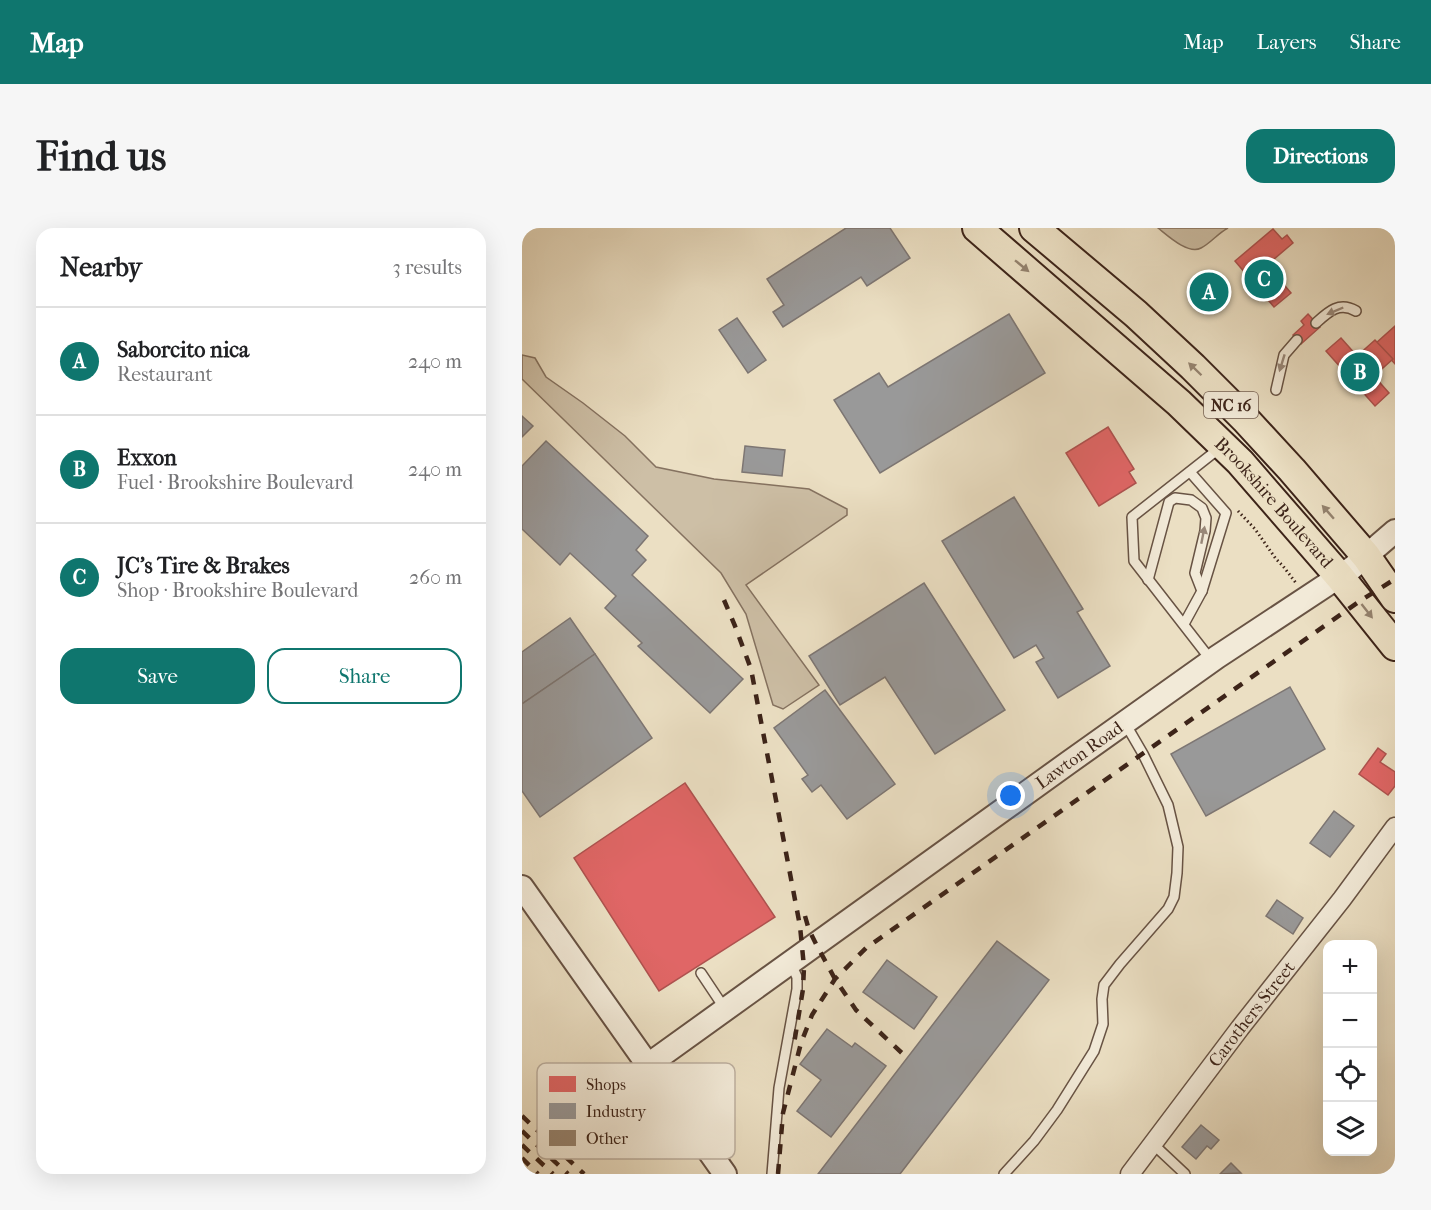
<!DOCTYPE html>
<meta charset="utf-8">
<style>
body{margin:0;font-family:"IM FELL French Canon",serif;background:#f6f6f6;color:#202124}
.controls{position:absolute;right:18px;bottom:18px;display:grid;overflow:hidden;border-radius:12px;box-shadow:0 6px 24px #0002}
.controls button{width:54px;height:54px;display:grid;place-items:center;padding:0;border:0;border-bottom:2px solid #e0e0e0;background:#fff;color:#202124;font:30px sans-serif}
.you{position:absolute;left:489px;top:568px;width:21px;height:21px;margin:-15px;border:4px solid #fff;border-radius:50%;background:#1a73e8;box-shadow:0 0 0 9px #1a73e833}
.badge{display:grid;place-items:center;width:39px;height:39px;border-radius:50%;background:#0f766e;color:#fff;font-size:20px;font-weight:700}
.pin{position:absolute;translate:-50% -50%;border:3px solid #fff;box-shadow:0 2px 6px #0006}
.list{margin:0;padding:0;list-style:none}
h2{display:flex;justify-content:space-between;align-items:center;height:78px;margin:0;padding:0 24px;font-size:26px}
h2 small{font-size:20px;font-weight:400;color:#757577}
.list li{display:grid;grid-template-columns:39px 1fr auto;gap:18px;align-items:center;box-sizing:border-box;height:108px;padding:0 24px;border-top:2px solid #e0e0e0}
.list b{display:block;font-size:22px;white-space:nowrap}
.list p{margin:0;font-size:20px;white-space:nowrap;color:#757577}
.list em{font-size:20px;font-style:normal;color:#757577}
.actions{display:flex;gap:12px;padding:18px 24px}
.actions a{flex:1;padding:14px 0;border:2px solid #0f766e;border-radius:18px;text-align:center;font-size:21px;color:#0f766e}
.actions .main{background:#0f766e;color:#fff}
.icon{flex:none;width:33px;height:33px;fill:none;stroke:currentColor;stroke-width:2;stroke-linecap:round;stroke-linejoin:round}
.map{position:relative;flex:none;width:873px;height:946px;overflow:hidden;border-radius:18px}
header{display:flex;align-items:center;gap:36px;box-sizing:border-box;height:84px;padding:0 30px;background:#0f766e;color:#fff}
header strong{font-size:28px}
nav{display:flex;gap:33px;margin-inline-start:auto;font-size:21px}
.intro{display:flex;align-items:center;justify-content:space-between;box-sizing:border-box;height:144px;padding:0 36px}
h1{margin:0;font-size:42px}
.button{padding:15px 27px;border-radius:18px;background:#0f766e;color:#fff;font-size:21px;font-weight:700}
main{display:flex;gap:36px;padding:0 36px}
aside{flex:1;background:#fff;border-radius:18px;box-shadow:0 6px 24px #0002}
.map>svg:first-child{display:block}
.green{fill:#cdbfa6;stroke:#857260;stroke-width:1.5}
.shops{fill:#e06666;stroke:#af524f;stroke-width:1.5}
.industry{fill:#999;stroke:#7d7673;stroke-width:1.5}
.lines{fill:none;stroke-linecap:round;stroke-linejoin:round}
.service-casing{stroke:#685344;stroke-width:12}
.minor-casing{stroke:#685344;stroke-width:21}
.tertiary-casing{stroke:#685344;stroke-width:26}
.trunk-casing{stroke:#3d2419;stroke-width:32}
.path{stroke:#3d2419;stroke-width:3;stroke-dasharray:1.5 3;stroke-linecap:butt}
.service{stroke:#f2ead8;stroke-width:9}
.minor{stroke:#f2ead8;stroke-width:18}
.tertiary{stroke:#f2ead8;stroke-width:22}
.trunk{stroke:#ebdfc3;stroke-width:28}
.rail{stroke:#3d2419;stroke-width:4.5;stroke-dasharray:10 10;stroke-linecap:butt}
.oneway{fill:#94826e}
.oneway2{fill:#988778}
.labels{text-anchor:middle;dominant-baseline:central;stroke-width:6;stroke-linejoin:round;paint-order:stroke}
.shield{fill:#f2ead8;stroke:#735f52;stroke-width:1.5}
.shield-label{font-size:16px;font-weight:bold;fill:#3d2419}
.street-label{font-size:18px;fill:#3d2419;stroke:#f2ead8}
.key{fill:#f2ead8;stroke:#bcaf9f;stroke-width:1.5}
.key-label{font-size:16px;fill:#3d2419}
</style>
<header>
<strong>Map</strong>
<nav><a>Map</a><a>Layers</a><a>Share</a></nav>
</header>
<div class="intro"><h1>Find us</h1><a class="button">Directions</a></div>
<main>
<aside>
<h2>Nearby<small>3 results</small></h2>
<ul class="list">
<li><span class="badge">A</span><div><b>Saborcito nica</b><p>Restaurant</p></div><em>240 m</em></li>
<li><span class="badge">B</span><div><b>Exxon</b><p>Fuel · Brookshire Boulevard</p></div><em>240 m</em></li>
<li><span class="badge">C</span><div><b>JC's Tire &amp; Brakes</b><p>Shop · Brookshire Boulevard</p></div><em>260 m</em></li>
</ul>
<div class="actions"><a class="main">Save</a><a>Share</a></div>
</aside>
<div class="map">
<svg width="873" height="946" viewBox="0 0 873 946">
<rect width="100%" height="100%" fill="#ebdfc3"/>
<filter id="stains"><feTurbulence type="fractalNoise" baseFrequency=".00333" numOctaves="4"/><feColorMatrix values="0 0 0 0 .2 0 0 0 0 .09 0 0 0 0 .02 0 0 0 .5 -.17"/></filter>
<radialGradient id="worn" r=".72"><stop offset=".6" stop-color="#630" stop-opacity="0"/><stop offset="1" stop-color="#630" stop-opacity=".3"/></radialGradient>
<!-- green -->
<g class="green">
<path d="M636,0h70c-10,5 -17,15 -27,20 -13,7 -34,-13 -43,-20z"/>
<polygon points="0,127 13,130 24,149 61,175 103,208 134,239 192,251 287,261 325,281 325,287 224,357 297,457 261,481 251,477 224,386 199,345 0,151"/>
</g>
<!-- shops -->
<g class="shops">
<polygon points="751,1 760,11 765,7 771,15 745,37 769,65 752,79 713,33"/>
<polygon points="786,86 798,99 779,116 771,107 782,97 779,93"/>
<polygon points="873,98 873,136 854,115"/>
<polygon points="819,110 835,128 853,112 871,131 852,148 867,165 853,178 804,123"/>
<polygon points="586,199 612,241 607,244 614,255 577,278 544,225"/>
<polygon points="856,520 864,526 858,534 873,544 873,558 866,567 837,546"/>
<polygon points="163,555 253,689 137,763 52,630"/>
</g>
<!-- industry -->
<g class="industry">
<polygon points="324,0 368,0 388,30 345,58 339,49 261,99 251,84 262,77 245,51"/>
<polygon points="487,86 523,145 358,245 312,172 357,145 366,159"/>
<polygon points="215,90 244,132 226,145 197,102"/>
<polygon points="0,188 11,198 0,209"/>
<polygon points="24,213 126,308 114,322 124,332 110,347 221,451 188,485 116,418 120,415 83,380 94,368 48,325 38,337 0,301 0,238"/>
<polygon points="223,218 263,222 260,248 220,244"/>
<polygon points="492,269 561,381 555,384 588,438 536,470 514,434 522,430 514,417 492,430 420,313"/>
<polygon points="402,355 483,482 413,526 363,449 318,477 287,428"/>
<polygon points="48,390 73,426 0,476 0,424"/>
<polygon points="73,426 130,510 18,589 0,563 0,476"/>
<polygon points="768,459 803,521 684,588 649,526"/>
<polygon points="303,462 373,556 325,591 299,557 290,564 280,551 286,547 252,500"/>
<polygon points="812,583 832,598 808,629 788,615"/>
<polygon points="755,672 781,690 771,706 744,688"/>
<polygon points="475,713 527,752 378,946 296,946"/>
<polygon points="365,732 415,769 392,801 341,764"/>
<polygon points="305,801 330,819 333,815 364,838 309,909 275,883 299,852 278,836"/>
<polygon points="679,897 697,912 689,921 685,918 674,931 660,919"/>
<polygon points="709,935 719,945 698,946"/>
</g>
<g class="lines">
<defs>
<g id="service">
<path d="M794,95c12,-11 23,-22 40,-12"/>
<polyline points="754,162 762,127 775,112"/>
<polyline points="626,352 647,274 653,270 669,272 680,280 684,290 683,303 673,345 680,363"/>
<polyline points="662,396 680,363 704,285 668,244"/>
<polyline points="689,432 612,333 610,289 699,219"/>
<polyline points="179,745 203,781"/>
<polyline points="631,916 663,946"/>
<polyline points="250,946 257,860 275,761 275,749 269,736"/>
<polyline points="482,946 512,913 535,882 572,823 581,796 580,771 582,757 598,736 646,681 652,669 655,645 656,619 646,577 621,526 603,495"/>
</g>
<g id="minor">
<path id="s1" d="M608,946l110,-146 102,-129 53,-72"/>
</g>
<g id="tertiary">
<polyline points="0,659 203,946"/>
<path id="s2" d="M126,837l420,-302 149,-106 135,-89 43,-37"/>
</g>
<g id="trunk">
<path id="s3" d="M455,0l202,175 61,59 99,114 56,70"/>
<polyline points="512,0 614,86 671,139 723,191 770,242 844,328 873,370"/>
</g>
</defs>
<!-- service casing -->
<use href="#service" class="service-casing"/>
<!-- minor casing -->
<use href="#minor" class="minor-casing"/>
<!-- tertiary casing -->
<use href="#tertiary" class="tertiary-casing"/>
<!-- trunk casing -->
<use href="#trunk" class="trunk-casing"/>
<!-- path -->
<polyline class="path" points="716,283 733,301 754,331 761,338 774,355"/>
<!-- service -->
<use href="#service" class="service"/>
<!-- minor -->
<use href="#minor" class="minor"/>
<!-- tertiary -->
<use href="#tertiary" class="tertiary"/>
<!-- trunk -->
<use href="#trunk" class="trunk"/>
<!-- rail -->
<g class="rail">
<polyline points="202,372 213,398 229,441 278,698 282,739 281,761 272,816"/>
<polyline points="283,688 287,702 294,716 313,751 334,782 382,827"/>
<polyline points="0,888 62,946"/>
<polyline points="0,903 46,946"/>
<polyline points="0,917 31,946"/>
<polyline points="0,930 16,946"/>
<polyline points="256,946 261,885 279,815 290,787 313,751 344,720 838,373 873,351"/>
</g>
</g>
<!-- one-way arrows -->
<defs><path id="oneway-solid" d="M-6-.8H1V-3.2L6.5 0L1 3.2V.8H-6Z" transform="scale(1.5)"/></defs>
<g class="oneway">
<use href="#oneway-solid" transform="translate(500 38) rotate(39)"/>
<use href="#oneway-solid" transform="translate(673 141) rotate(-136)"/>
<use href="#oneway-solid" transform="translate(806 284) rotate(-131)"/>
<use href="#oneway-solid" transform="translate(845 383) rotate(52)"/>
</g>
<g class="oneway2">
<use href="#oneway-solid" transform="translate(813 83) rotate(157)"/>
<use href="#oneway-solid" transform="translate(760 135) rotate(107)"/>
<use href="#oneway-solid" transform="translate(681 307) rotate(-79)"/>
</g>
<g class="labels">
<!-- shield labels -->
<rect class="shield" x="682" y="164" width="54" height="26" rx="4.5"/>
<g class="shield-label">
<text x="709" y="177">NC 16</text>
</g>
<!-- street labels -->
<g class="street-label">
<text stroke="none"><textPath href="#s3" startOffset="405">Brookshire Boulevard</textPath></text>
<text stroke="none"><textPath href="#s2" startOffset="531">Lawton Road</textPath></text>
<text stroke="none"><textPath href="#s1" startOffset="201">Carothers Street</textPath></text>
</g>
</g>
<!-- legend -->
<rect x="15" y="835" width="198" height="96" rx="9" class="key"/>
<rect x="27" y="848" width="27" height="16" fill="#e06666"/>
<rect x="27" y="875" width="27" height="16" fill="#999"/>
<rect x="27" y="902" width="27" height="16" fill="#978571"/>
<g class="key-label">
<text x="64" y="862">Shops</text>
<text x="64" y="889">Industry</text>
<text x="64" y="916">Other</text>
</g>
<rect width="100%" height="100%" filter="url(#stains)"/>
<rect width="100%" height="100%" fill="url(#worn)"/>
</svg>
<div class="controls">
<button>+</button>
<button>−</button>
<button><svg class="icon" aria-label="locate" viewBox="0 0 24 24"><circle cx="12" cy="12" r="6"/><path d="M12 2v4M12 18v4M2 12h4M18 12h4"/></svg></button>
<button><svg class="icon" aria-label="layers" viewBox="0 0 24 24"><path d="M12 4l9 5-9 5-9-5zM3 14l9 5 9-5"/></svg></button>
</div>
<div class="you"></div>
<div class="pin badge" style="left:687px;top:64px">A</div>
<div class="pin badge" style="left:838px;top:144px">B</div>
<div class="pin badge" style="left:742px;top:51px">C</div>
</div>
</main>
